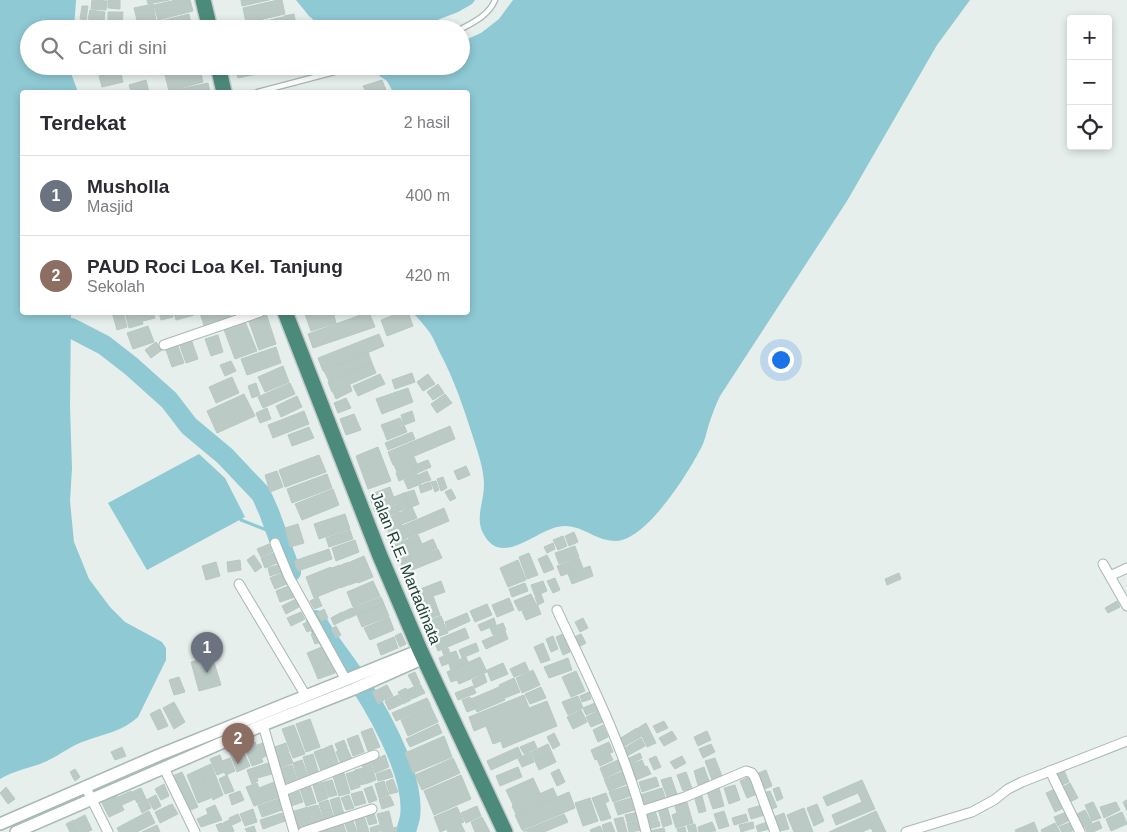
<!DOCTYPE html>
<html lang="id">
<meta charset="utf-8">
<style>
body{margin:0;font-family:Arial,sans-serif;background:#f7f7f7;color:#2b2b33}
.controls{position:absolute;right:15px;top:15px;display:grid;overflow:hidden;border-radius:5px;box-shadow:0 2px 8px #0003}
.controls button{width:45px;height:45px;display:grid;place-items:center;padding:0;border:0;border-bottom:1px solid #e1e1e2;background:#fff;color:#2b2b33;font:25px sans-serif}
.you{position:absolute;left:780px;top:359px;width:18px;height:18px;margin:-12px;border:4px solid #fff;border-radius:50%;background:#1a73e8;box-shadow:0 0 0 8px #1a73e833}
.badge{display:grid;place-items:center;width:32px;height:32px;border-radius:50%;background:#855347;color:#fff;font-size:16px;font-weight:700}
.pin{position:absolute;translate:-50% -41px;filter:drop-shadow(0 1px 2px #0008)}
.pin::after{content:'';position:absolute;top:26px;width:18px;height:15px;background:inherit;clip-path:polygon(0 0,100% 0,50% 100%)}
.list{margin:0;padding:0;list-style:none}
h2{display:flex;justify-content:space-between;align-items:center;height:65px;margin:0;padding:0 20px;font-size:21px}
h2 small{font-size:16px;font-weight:400;color:#7c7c81}
.list li{display:grid;grid-template-columns:32px 1fr auto;gap:15px;align-items:center;box-sizing:border-box;height:80px;padding:0 20px;border-top:1px solid #e1e1e2}
.list b{display:block;font-size:19px;white-space:nowrap}
.list p{margin:0;font-size:16px;white-space:nowrap;color:#7c7c81}
.list em{font-size:16px;font-style:normal;color:#7c7c81}
.icon{flex:none;width:28px;height:28px;fill:none;stroke:currentColor;stroke-width:2;stroke-linecap:round;stroke-linejoin:round}
.map{position:relative;flex:none;width:1127px;height:832px;overflow:hidden}
.search{position:absolute;background:#fff;box-shadow:0 2px 8px #0003;left:20px;top:20px;width:450px;height:55px;display:flex;align-items:center;gap:12px;box-sizing:border-box;padding:0 18px;border-radius:28px;color:#7c7c81;font-size:19px}
.panel{position:absolute;background:#fff;box-shadow:0 2px 8px #0003;left:20px;top:90px;width:450px;height:225px;border-radius:5px}
.map>svg:first-child{display:block}
.water{fill:#8ec9d4}
.pier{fill:#e6efeb}
.lines{fill:none;stroke-linecap:round;stroke-linejoin:round}
.stream{stroke:#8ec9d4;stroke-width:3}
.river{stroke:#8ec9d4;stroke-width:20}
.building{fill:#bbcac4;stroke:#b8c9c2}
.service-casing{stroke:#a8b8b2;stroke-width:7}
.minor-casing{stroke:#a8b8b2;stroke-width:11}
.tertiary-casing{stroke:#a8b8b2;stroke-width:14}
.trunk-casing{stroke:#c2cac8;stroke-width:18}
.service{stroke:#fff;stroke-width:4.5}
.minor{stroke:#fff;stroke-width:9}
.tertiary{stroke:#fff;stroke-width:11}
.trunk{stroke:#4c8a7c;stroke-width:15}
.labels{text-anchor:middle;dominant-baseline:central;stroke-width:4.5;stroke-linejoin:round;paint-order:stroke}
.street-label{font-size:16px;fill:#24423a;stroke:#f7fbf9}
</style>
<div class="map">
<svg width="1127" height="832" viewBox="0 0 1127 832">
<rect width="100%" height="100%" fill="#e6efeb"/>
<!-- water -->
<g class="water">
<path d="M0,0h76l-2,29h-45v37h42l1,10 6,16h-56v220l49,1 -1,94 2,61 -2,33 4,41 15,37 21,28 15,15 37,20 4,6v12l-28,57c-15,14 -34,17 -53,24 -13,4 -25,14 -38,20 -15,7 -32,9 -47,18z"/>
<path d="M296,0h674l-33,45 -90,156 -127,195c-4,8 -7,16 -10,25 -3,8 -4,17 -8,25 -13,26 -55,94 -86,95 -25,0 -38,-23 -65,-12 -22,8 -52,36 -68,4 -8,-16 1,-31 1,-48 0,-17 -7,-35 -12,-51 -9,-28 -18,-55 -32,-81 -3,-6 -6,-14 -10,-20 -5,-7 -11,-14 -17,-20l55,-1v-220h-75l-6,-11 -22,-15h96v-37h-137l-15,-13z"/>
<polygon points="199,454 225,478 245,517 147,570 108,503"/>
</g>
<!-- pier -->
<g class="pier">
<polygon points="475,0 513,0 499,19 481,33 461,42 461,29 414,29 458,12 472,4"/>
<polygon points="365,66 401,66 378,76"/>
</g>
<g class="lines">
<!-- stream -->
<polyline class="stream" points="241,520 277,534"/>
<!-- river -->
<g class="river">
<polyline points="71,328 104,345 131,366 169,400 189,426 225,456 261,494 269,512 291,572"/>
<path d="M316,620c9,17 21,31 32,47 25,34 68,107 62,150 -1,5 -3,10 -4,15"/>
</g>
</g>
<!-- building -->
<g class="building">
<polygon points="92,0 107,1 106,10 91,9"/>
<polygon points="108,0 120,0 120,9 108,8"/>
<polygon points="147,0 169,0 148,4"/>
<polygon points="176,0 190,0 193,11 158,20 154,5"/>
<polygon points="241,0 269,0 242,6"/>
<polygon points="278,0 282,0 285,14 246,23 243,8"/>
<polygon points="153,4 156,21 138,24 134,8"/>
<polygon points="82,6 88,6 86,20 80,19"/>
<polygon points="90,10 105,12 104,21 88,19"/>
<polygon points="108,12 123,12 122,24 108,24"/>
<polygon points="189,14 192,28 163,29 161,21"/>
<polygon points="294,14 296,25 286,27 284,16"/>
<polygon points="283,17 286,29 272,29 270,20"/>
<polygon points="268,20 270,29 264,29 263,21"/>
<polygon points="261,21 262,29 244,29 244,25"/>
<polygon points="303,24 304,29 288,29 288,28"/>
<rect x="80" y="25" width="13" height="4"/>
<polygon points="100,25 124,26 123,29 100,29"/>
<polygon points="103,66 117,66 117,68 104,71"/>
<polygon points="175,66 192,66 176,71"/>
<polygon points="199,66 203,82 169,91 165,75"/>
<polygon points="249,66 269,66 270,71 238,78 236,69"/>
<polygon points="120,70 123,82 102,87 99,76"/>
<polygon points="146,80 149,92 131,92 129,85"/>
<polygon points="382,80 386,90 378,92 366,92 363,86"/>
<polygon points="208,83 210,92 167,92"/>
<polygon points="112,312 123,312 127,327 117,330"/>
<polygon points="125,312 139,312 143,324 129,328"/>
<polygon points="140,312 153,312 155,318 143,321"/>
<polygon points="159,312 172,312 173,317 161,320"/>
<polygon points="174,312 193,312 194,315 176,320"/>
<polygon points="229,312 232,321 205,329 200,313"/>
<polygon points="233,312 256,312 235,319"/>
<polygon points="305,312 318,312 306,317"/>
<polygon points="321,312 333,312 336,323 311,331 306,317"/>
<polygon points="369,312 375,327 313,348 308,334"/>
<polygon points="401,312 408,312 413,326 387,336 381,320"/>
<polygon points="266,313 276,344 259,350 248,319"/>
<polygon points="244,319 257,351 235,359 223,327"/>
<polygon points="148,326 154,342 133,349 127,333"/>
<polygon points="379,334 384,346 323,371 318,358"/>
<polygon points="218,335 223,352 211,356 205,339"/>
<polygon points="191,339 198,359 186,363 179,343"/>
<polygon points="156,342 162,350 151,358 145,350"/>
<polygon points="177,343 184,363 172,367 165,347"/>
<polygon points="276,347 281,363 247,375 241,359"/>
<polygon points="368,352 372,363 329,381 324,371"/>
<polygon points="231,361 236,371 225,376 220,365"/>
<polygon points="372,363 376,373 332,392 328,382"/>
<polygon points="283,366 289,382 265,392 258,377"/>
<polygon points="412,373 415,382 395,389 392,380"/>
<polygon points="380,374 385,384 358,396 353,386"/>
<polygon points="428,374 435,384 423,391 417,382"/>
<polygon points="232,377 239,393 216,403 209,387"/>
<polygon points="256,383 260,395 252,398 248,386"/>
<polygon points="290,383 295,394 263,408 258,397"/>
<polygon points="438,384 444,393 433,400 427,392"/>
<polygon points="350,385 352,391 336,399 333,392"/>
<polygon points="408,388 413,402 382,414 376,399"/>
<polygon points="244,394 255,416 217,433 207,411"/>
<polygon points="445,394 452,403 437,413 431,404"/>
<polygon points="297,396 302,407 281,417 276,406"/>
<polygon points="346,398 351,408 338,413 334,403"/>
<polygon points="267,408 271,419 260,423 256,413"/>
<polygon points="304,411 309,424 273,438 268,425"/>
<polygon points="412,411 415,421 404,425 401,415"/>
<polygon points="354,414 361,430 346,435 340,419"/>
<polygon points="400,418 403,424 384,432 381,425"/>
<polygon points="404,425 407,432 387,440 384,432"/>
<polygon points="450,426 455,439 393,465 388,452"/>
<polygon points="309,427 314,438 292,446 288,435"/>
<polygon points="412,432 415,439 388,450 385,443"/>
<polygon points="378,447 391,481 368,489 356,456"/>
<polygon points="319,455 326,472 285,487 279,470"/>
<polygon points="414,457 417,464 397,472 394,465"/>
<polygon points="428,460 431,467 415,474 412,466"/>
<polygon points="466,466 470,475 458,480 454,471"/>
<polygon points="412,467 415,474 399,481 396,473"/>
<polygon points="277,471 283,487 270,492 265,475"/>
<polygon points="427,471 431,480 421,483 418,475"/>
<polygon points="327,474 332,488 292,503 287,489"/>
<polygon points="417,474 421,484 408,489 404,480"/>
<polygon points="443,477 447,488 441,491 437,479"/>
<polygon points="436,481 439,490 435,492 431,482"/>
<polygon points="430,482 432,489 421,493 419,486"/>
<polygon points="390,487 396,504 375,512 369,495"/>
<polygon points="333,489 339,505 302,520 295,504"/>
<polygon points="451,489 456,498 450,501 445,492"/>
<polygon points="414,490 419,504 409,508 404,493"/>
<polygon points="404,493 409,508 399,511 394,497"/>
<polygon points="396,505 399,512 381,519 379,512"/>
<polygon points="412,507 417,518 385,531 381,521"/>
<polygon points="444,508 449,521 408,538 402,526"/>
<polygon points="345,514 350,529 319,539 314,524"/>
<polygon points="298,524 304,543 290,547 285,528"/>
<polygon points="402,525 407,538 394,544 388,531"/>
<polygon points="350,530 353,539 329,547 326,538"/>
<polygon points="574,532 578,542 569,546 565,536"/>
<polygon points="418,535 422,544 433,539 437,548 401,563 394,545"/>
<polygon points="563,536 567,546 558,550 553,540"/>
<polygon points="355,540 359,552 336,561 332,548"/>
<polygon points="553,543 555,549 547,553 544,547"/>
<polygon points="269,544 272,552 261,557 257,549"/>
<polygon points="575,546 579,557 559,564 555,553"/>
<polygon points="329,549 332,559 298,571 294,561"/>
<polygon points="438,549 442,558 405,573 401,563"/>
<polygon points="273,553 277,563 265,568 261,558"/>
<polygon points="529,553 538,575 527,579 519,557"/>
<polygon points="254,555 262,567 255,572 247,560"/>
<polygon points="547,555 554,569 544,573 538,559"/>
<polygon points="364,556 373,577 358,583 350,562"/>
<polygon points="579,558 583,568 561,576 557,566"/>
<polygon points="240,560 241,570 228,572 227,562"/>
<polygon points="518,560 526,580 508,587 500,568"/>
<polygon points="216,562 220,576 206,580 202,566"/>
<polygon points="349,562 357,582 349,585 341,565"/>
<polygon points="278,565 281,572 270,576 268,568"/>
<polygon points="340,565 348,585 340,588 332,568"/>
<polygon points="590,566 593,576 572,584 568,574"/>
<polygon points="331,567 339,588 314,598 306,577"/>
<polygon points="284,572 289,583 275,589 270,578"/>
<polygon points="899,573 901,579 887,585 885,579"/>
<polygon points="555,578 560,590 553,593 547,581"/>
<polygon points="373,581 380,596 353,607 347,592"/>
<polygon points="441,581 445,592 433,596 440,615 426,620 415,591"/>
<polygon points="543,581 547,591 535,596 531,585"/>
<polygon points="525,583 528,591 512,597 509,589"/>
<polygon points="291,585 295,597 280,602 276,591"/>
<polygon points="531,594 536,604 519,611 514,601"/>
<polygon points="541,594 544,602 538,605 535,597"/>
<polygon points="318,597 322,606 314,609 310,601"/>
<polygon points="381,597 384,604 357,615 353,608"/>
<polygon points="509,598 514,610 497,617 492,605"/>
<polygon points="296,599 299,607 286,614 282,606"/>
<polygon points="1117,601 1120,607 1108,613 1105,608"/>
<polygon points="384,604 389,616 362,627 357,615"/>
<polygon points="487,604 492,615 475,622 470,611"/>
<polygon points="537,604 541,614 526,620 522,611"/>
<polygon points="352,608 356,615 347,619 343,612"/>
<polygon points="324,609 328,618 321,621 317,613"/>
<polygon points="301,612 305,619 291,626 287,618"/>
<polygon points="342,612 346,619 334,625 331,618"/>
<polygon points="467,613 470,621 448,631 445,622"/>
<polygon points="441,616 444,623 431,628 428,621"/>
<polygon points="389,617 394,630 370,640 364,628"/>
<polygon points="494,618 496,625 481,631 478,625"/>
<polygon points="583,618 588,628 580,632 575,622"/>
<polygon points="309,621 312,630 307,632 303,624"/>
<polygon points="503,623 506,630 493,635 490,628"/>
<polygon points="444,624 448,633 434,638 431,629"/>
<polygon points="336,626 341,635 336,638 331,629"/>
<polygon points="465,628 469,638 438,651 434,641"/>
<polygon points="505,631 508,639 486,649 482,641"/>
<polygon points="317,632 321,642 315,644 311,634"/>
<polygon points="401,633 406,644 400,647 395,636"/>
<polygon points="565,633 572,651 563,655 556,637"/>
<polygon points="581,634 586,643 577,648 572,638"/>
<polygon points="553,636 558,649 551,652 546,639"/>
<polygon points="394,637 398,648 381,655 377,644"/>
<polygon points="476,643 479,651 462,658 459,650"/>
<polygon points="543,643 550,660 541,663 534,647"/>
<polygon points="324,646 330,662 314,669 307,653"/>
<polygon points="448,648 450,653 456,651 459,659 442,666 439,658 444,656 442,650"/>
<polygon points="212,656 221,685 199,691 191,662"/>
<polygon points="466,657 468,662 451,670 449,664"/>
<polygon points="480,657 487,672 459,684 457,680 451,682 447,672"/>
<polygon points="568,658 572,670 549,678 544,667"/>
<polygon points="525,662 529,671 514,677 510,669"/>
<polygon points="331,663 335,673 318,679 314,669"/>
<polygon points="503,663 508,674 491,681 487,670"/>
<polygon points="533,670 540,685 522,693 516,678"/>
<polygon points="576,671 585,691 571,697 562,677"/>
<polygon points="415,672 420,683 414,686 408,675"/>
<polygon points="484,674 487,682 475,688 472,680"/>
<polygon points="179,677 185,692 174,695 169,680"/>
<polygon points="514,678 520,692 505,698 499,685"/>
<polygon points="420,684 425,693 412,699 407,690"/>
<polygon points="387,685 393,696 385,700 379,689"/>
<polygon points="473,686 476,693 458,700 455,693"/>
<polygon points="499,687 505,700 477,712 471,699"/>
<polygon points="541,687 546,698 530,704 525,694"/>
<polygon points="406,688 411,700 403,704 398,692"/>
<polygon points="379,689 384,700 378,704 372,692"/>
<polygon points="589,692 591,699 582,702 580,696"/>
<polygon points="398,695 402,704 389,710 385,701"/>
<polygon points="524,695 529,708 547,701 557,726 503,748 501,741 493,744 486,726 474,731 469,717"/>
<polygon points="578,696 583,708 568,715 562,702"/>
<polygon points="470,697 475,709 467,712 462,700"/>
<polygon points="427,698 431,706 396,721 392,713"/>
<polygon points="174,702 185,722 174,729 163,708"/>
<polygon points="595,703 598,710 586,715 583,708"/>
<polygon points="431,707 438,722 408,736 401,720"/>
<polygon points="160,709 168,726 158,730 150,714"/>
<polygon points="581,710 587,722 573,729 567,717"/>
<polygon points="598,711 603,722 591,727 586,717"/>
<polygon points="310,719 320,747 306,752 296,724"/>
<polygon points="664,721 668,728 657,733 653,726"/>
<polygon points="646,723 656,743 647,747 638,728"/>
<polygon points="438,724 442,733 410,747 406,739"/>
<polygon points="294,725 305,754 293,758 282,729"/>
<polygon points="603,725 608,737 598,742 593,730"/>
<polygon points="372,728 380,747 368,751 361,732"/>
<polygon points="637,728 642,736 623,747 619,739"/>
<polygon points="672,731 677,739 664,746 659,738"/>
<polygon points="707,731 711,740 698,746 694,737"/>
<polygon points="554,733 560,745 553,749 547,737"/>
<polygon points="358,735 364,752 353,756 347,739"/>
<polygon points="444,736 452,757 413,773 405,753"/>
<polygon points="641,738 645,746 627,756 623,749"/>
<polygon points="344,740 347,747 338,751 335,744"/>
<polygon points="534,741 537,748 524,754 520,747"/>
<polygon points="255,742 263,762 252,766 244,746"/>
<polygon points="609,742 613,752 595,760 591,750"/>
<polygon points="263,743 268,755 262,758 257,745"/>
<polygon points="286,743 289,752 275,758 272,748"/>
<polygon points="548,744 552,753 535,761 531,752"/>
<polygon points="711,744 715,752 703,758 699,749"/>
<polygon points="332,745 339,765 331,768 323,749"/>
<polygon points="122,747 126,756 115,760 111,752"/>
<polygon points="518,747 522,756 491,770 487,761"/>
<polygon points="242,748 250,766 237,772 230,753"/>
<polygon points="347,748 352,759 341,764 336,752"/>
<polygon points="322,749 330,768 321,771 314,752"/>
<polygon points="530,752 534,762 522,767 518,759"/>
<polygon points="289,753 293,763 279,768 275,758"/>
<polygon points="552,753 556,762 539,770 535,761"/>
<polygon points="640,753 642,758 629,765 627,759"/>
<polygon points="313,754 319,774 309,777 303,757"/>
<polygon points="610,754 613,760 600,766 597,759"/>
<polygon points="220,755 222,761 230,758 235,771 226,775 224,772 217,775 210,759"/>
<polygon points="385,755 389,767 375,773 371,761"/>
<polygon points="656,756 661,767 654,770 649,759"/>
<polygon points="682,756 686,763 675,769 670,762"/>
<polygon points="453,758 460,773 422,790 415,775"/>
<polygon points="715,758 722,776 712,780 705,761"/>
<polygon points="302,760 308,777 298,780 293,763"/>
<polygon points="618,760 622,770 604,778 600,768"/>
<polygon points="642,760 645,767 633,772 630,765"/>
<polygon points="370,761 376,780 368,783 362,764"/>
<polygon points="268,763 272,774 257,778 258,781 252,784 247,770"/>
<polygon points="211,764 223,795 213,800 200,769"/>
<polygon points="292,765 298,783 285,787 279,769"/>
<polygon points="647,766 651,774 636,780 633,773"/>
<polygon points="518,767 522,777 500,786 496,776"/>
<polygon points="704,767 709,781 698,785 694,771"/>
<polygon points="363,768 368,783 360,785 355,770"/>
<polygon points="75,769 80,777 75,781 70,772"/>
<polygon points="200,769 211,798 198,803 187,775"/>
<polygon points="390,769 393,777 378,781 376,774"/>
<polygon points="559,769 565,782 557,786 551,773"/>
<polygon points="766,770 772,786 762,790 756,774"/>
<polygon points="1064,770 1069,782 1060,786 1055,774"/>
<polygon points="355,771 360,787 351,790 346,774"/>
<polygon points="624,771 629,783 609,791 604,779"/>
<polygon points="182,772 198,807 186,812 170,777"/>
<polygon points="686,772 692,788 683,791 677,775"/>
<polygon points="344,773 350,793 339,796 333,776"/>
<polygon points="227,775 234,791 225,794 219,779"/>
<polygon points="461,775 471,799 434,815 424,791"/>
<polygon points="750,776 757,794 747,798 740,781"/>
<polygon points="656,777 659,786 642,792 639,782"/>
<polygon points="671,777 677,794 667,797 661,780"/>
<polygon points="533,778 540,793 513,805 506,790"/>
<polygon points="393,779 398,792 390,794 386,782"/>
<polygon points="332,780 337,795 329,797 324,782"/>
<polygon points="862,780 875,809 836,825 832,815 862,802 858,793 827,806 823,797"/>
<polygon points="384,781 389,795 379,798 375,784"/>
<polygon points="274,782 280,797 254,806 246,787 257,783 259,788"/>
<polygon points="323,782 328,798 318,802 313,785"/>
<polygon points="1070,783 1078,798 1068,803 1061,788"/>
<polygon points="164,784 169,796 161,800 155,789"/>
<polygon points="310,785 316,803 306,806 300,789"/>
<polygon points="630,785 633,795 613,802 609,792"/>
<polygon points="735,785 740,800 729,804 724,788"/>
<polygon points="372,786 377,800 369,803 364,789"/>
<polygon points="6,787 15,799 8,804 0,793"/>
<polygon points="779,787 783,798 777,801 773,789"/>
<polygon points="141,788 146,799 137,803 132,792"/>
<polygon points="553,788 557,797 516,814 512,806"/>
<polygon points="662,788 666,800 643,806 640,795"/>
<polygon points="719,788 724,806 713,809 707,792"/>
<polygon points="1057,788 1066,807 1055,812 1046,793"/>
<polygon points="131,791 135,799 122,805 118,797"/>
<polygon points="240,791 244,800 232,805 229,795"/>
<polygon points="299,791 303,802 291,806 288,795"/>
<polygon points="362,791 366,803 355,806 351,794"/>
<polygon points="770,791 777,807 769,810 763,793"/>
<polygon points="569,792 575,808 522,830 515,815"/>
<polygon points="606,793 609,801 605,803 611,818 601,821 592,798"/>
<polygon points="156,795 161,806 154,810 148,799"/>
<polygon points="349,795 354,808 346,810 341,798"/>
<polygon points="117,796 124,810 109,817 102,803"/>
<polygon points="390,796 394,805 382,809 379,799"/>
<polygon points="702,796 706,811 699,813 695,799"/>
<polygon points="339,797 344,814 335,817 330,800"/>
<polygon points="634,797 638,809 618,815 614,803"/>
<polygon points="281,798 285,809 262,817 258,806"/>
<polygon points="590,798 598,821 583,826 575,803"/>
<polygon points="147,799 151,808 142,813 138,804"/>
<polygon points="686,799 693,823 676,828 672,815 677,813 674,803"/>
<polygon points="328,800 334,818 324,821 319,803"/>
<polygon points="1127,800 1127,811 1123,802"/>
<polygon points="1093,802 1101,818 1092,821 1085,805"/>
<polygon points="1116,802 1120,810 1104,818 1100,807"/>
<polygon points="172,804 178,814 160,823 155,812"/>
<polygon points="817,804 824,821 814,826 807,808"/>
<polygon points="215,805 222,820 201,827 197,819 208,814 206,809"/>
<polygon points="318,805 323,821 314,824 309,807"/>
<polygon points="762,805 765,815 751,819 748,809"/>
<polygon points="477,806 481,816 466,823 461,813"/>
<polygon points="667,806 672,824 663,827 658,809"/>
<polygon points="308,807 313,824 297,830 291,812"/>
<polygon points="457,807 464,822 440,832 434,817"/>
<polygon points="804,808 813,832 794,832 787,815"/>
<polygon points="253,809 257,822 245,826 240,814"/>
<polygon points="655,810 658,820 648,822 646,813"/>
<polygon points="1085,810 1092,823 1083,827 1077,814"/>
<polygon points="149,811 155,823 137,832 119,832 117,828"/>
<polygon points="389,811 393,828 396,827 397,832 382,832 377,814"/>
<polygon points="724,811 729,826 719,829 714,814"/>
<polygon points="876,811 886,832 873,832 871,828 862,832 829,832"/>
<polygon points="1069,811 1072,819 1058,826 1054,817"/>
<polygon points="638,812 640,819 627,822 625,815"/>
<polygon points="1122,812 1127,824 1111,831 1106,819"/>
<polygon points="282,813 285,821 263,829 260,820"/>
<polygon points="374,813 377,823 369,825 366,816"/>
<polygon points="784,813 789,829 776,832 771,818"/>
<polygon points="238,814 241,821 232,825 229,818"/>
<polygon points="564,814 568,822 544,832 523,831"/>
<polygon points="746,814 748,821 734,825 732,818"/>
<polygon points="85,815 92,830 87,832 80,832 75,820"/>
<polygon points="364,816 369,832 358,832 355,819"/>
<polygon points="482,817 490,832 475,832 471,822"/>
<polygon points="623,817 627,832 618,832 614,819"/>
<polygon points="74,820 79,832 70,832 66,824"/>
<polygon points="229,820 234,831 233,832 227,832 223,823"/>
<polygon points="641,820 643,830 629,832 627,823"/>
<polygon points="353,821 357,832 348,832 345,824"/>
<polygon points="659,821 660,826 649,829 648,823"/>
<polygon points="1074,821 1077,829 1070,832 1062,832 1059,827"/>
<polygon points="1099,821 1102,828 1093,832 1087,832 1085,827"/>
<polygon points="611,822 615,832 604,832 602,825"/>
<polygon points="712,822 716,831 699,832 698,827"/>
<polygon points="753,822 754,828 741,832 739,825"/>
<polygon points="767,822 769,829 758,832 756,826"/>
<polygon points="1034,822 1038,832 1028,832 1025,826"/>
<polygon points="222,823 226,832 219,832 216,825"/>
<polygon points="1055,823 1060,832 1042,832 1041,830"/>
<polygon points="343,824 346,832 334,832 332,827"/>
<polygon points="461,824 465,832 448,832 447,830"/>
<polygon points="695,824 697,832 689,832 687,826"/>
<polygon points="157,825 160,832 142,832"/>
<polygon points="379,825 381,831 371,832 370,828"/>
<polygon points="254,826 256,832 247,832 245,829"/>
<polygon points="600,826 603,832 591,832 590,830"/>
<polygon points="1025,826 1027,832 1016,832 1015,830"/>
<polygon points="685,827 686,832 678,832 677,829"/>
<polygon points="331,828 333,832 322,832 321,831"/>
<polygon points="664,828 665,832 649,832 649,831"/>
</g>
<g class="lines">
<defs>
<g id="service">
<path d="M461,29c13,-7 28,-14 34,-29"/>
<polyline points="258,92 357,66"/>
</g>
<g id="minor">
<polyline points="164,345 260,312"/>
<polyline points="275,543 289,577 346,680"/>
<polyline points="1103,564 1127,606"/>
<polyline points="1110,576 1127,568"/>
<polyline points="239,584 306,696"/>
<path d="M557,610c33,71 71,145 89,222"/>
<polyline points="263,725 294,832"/>
<polyline points="164,768 195,832"/>
<polyline points="1050,771 1080,832"/>
<polyline points="85,786 108,832"/>
<polyline points="283,791 374,755"/>
<polyline points="641,811 685,797 746,771 752,773 755,778 775,832"/>
<polyline points="303,832 372,809"/>
<polyline points="906,832 972,812 994,800 1008,789 1022,782 1127,741"/>
</g>
<g id="tertiary">
<polyline points="0,824 159,755 420,650"/>
<polyline points="16,832 263,725 354,689 424,658"/>
</g>
<g id="trunk">
<polyline points="203,0 210,29"/>
<polyline points="218,66 224,92"/>
<polyline points="285,312 380,556 420,650 505,832"/>
</g>
</defs>
<!-- service casing -->
<use href="#service" class="service-casing"/>
<!-- minor casing -->
<use href="#minor" class="minor-casing"/>
<!-- tertiary casing -->
<use href="#tertiary" class="tertiary-casing"/>
<!-- trunk casing -->
<use href="#trunk" class="trunk-casing"/>
<!-- service -->
<use href="#service" class="service"/>
<!-- minor -->
<use href="#minor" class="minor"/>
<!-- tertiary -->
<use href="#tertiary" class="tertiary"/>
<!-- trunk -->
<use href="#trunk" class="trunk"/>
</g>
<g class="labels">
<!-- street labels -->
<g class="street-label">
<text transform="translate(406 568) rotate(68)">Jalan R.E. Martadinata</text>
</g>
</g>
</svg>
<div class="controls">
<button>+</button>
<button>−</button>
<button><svg class="icon" aria-label="locate" viewBox="0 0 24 24"><circle cx="12" cy="12" r="6"/><path d="M12 2v4M12 18v4M2 12h4M18 12h4"/></svg></button>
</div>
<div class="you"></div>
<div class="pin badge" style="left:207px;top:673px;background:#6b7280">1</div>
<div class="pin badge" style="left:238px;top:764px;background:#8d6e63">2</div>
<div class="search"><svg class="icon" aria-label="search" viewBox="0 0 24 24"><circle cx="10" cy="10" r="6"/><path d="M15 15l6 6"/></svg>Cari di sini</div>
<section class="panel">
<h2>Terdekat<small>2 hasil</small></h2>
<ul class="list">
<li><span class="badge" style="background:#6b7280">1</span><div><b>Musholla</b><p>Masjid</p></div><em>400 m</em></li>
<li><span class="badge" style="background:#8d6e63">2</span><div><b>PAUD Roci Loa Kel. Tanjung</b><p>Sekolah</p></div><em>420 m</em></li>
</ul>
</section>
</div>
